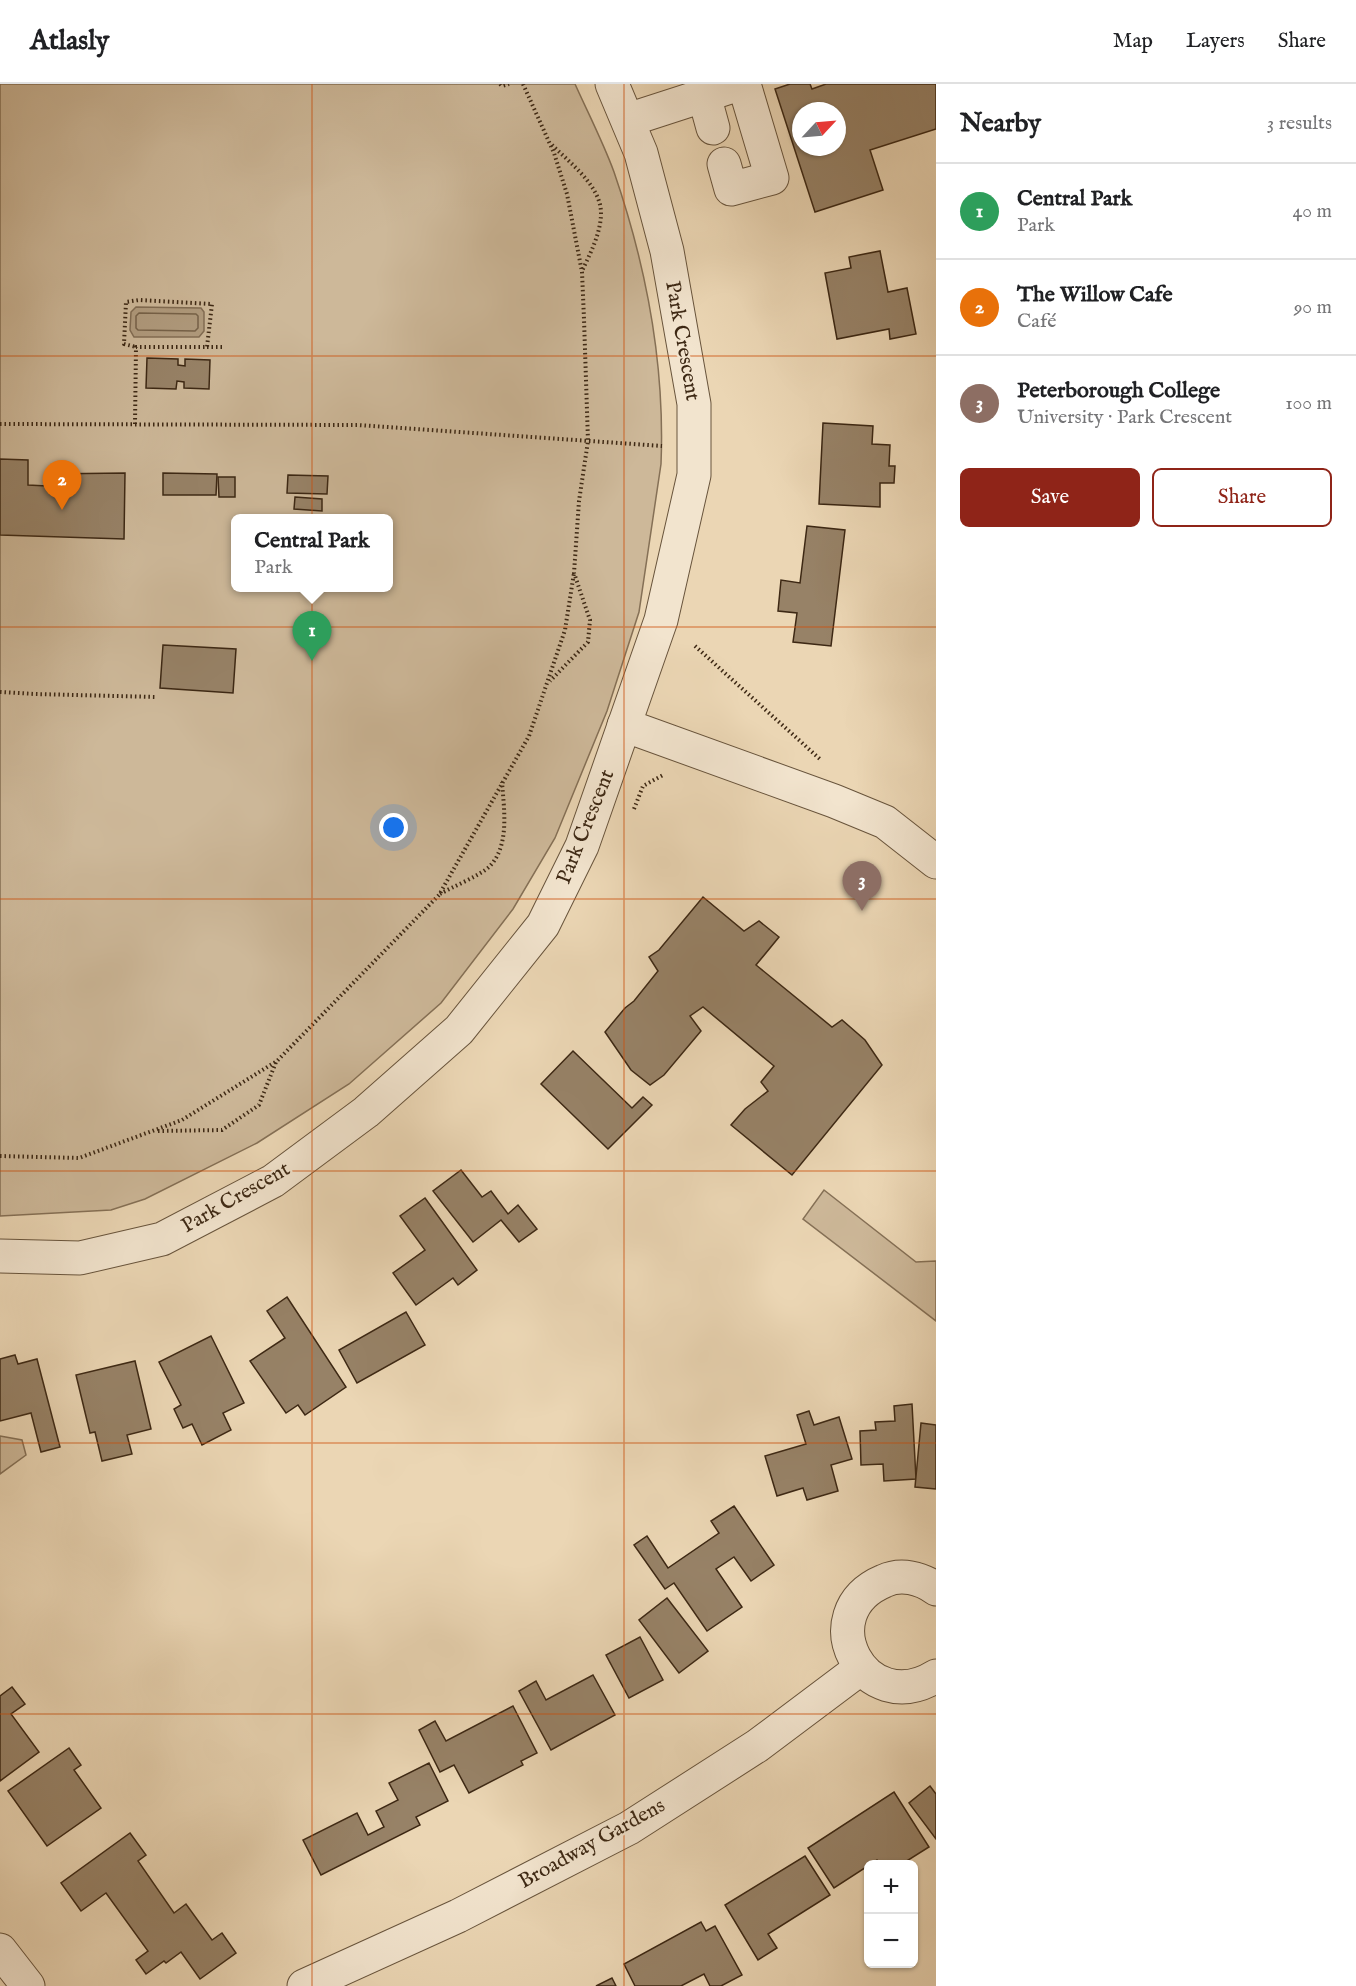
<!DOCTYPE html>
<meta charset="utf-8">
<style>
body{margin:0;font-family:"IM FELL English",serif;background:#f6f6f6;color:#202124}
.controls{position:absolute;right:18px;bottom:18px;display:grid;overflow:hidden;border-radius:9px;box-shadow:0 2px 4px #0004}
.controls button{width:54px;height:54px;display:grid;place-items:center;padding:0;border:0;border-bottom:2px solid #e0e0e0;background:#fff;color:#202124;font:30px sans-serif}
.compass{position:absolute;left:792px;top:18px;width:54px;height:54px;border-radius:50%;background:#fff;box-shadow:0 2px 4px #0004;rotate:64deg}
.you{position:absolute;left:394px;top:744px;width:21px;height:21px;margin:-15px;border:4px solid #fff;border-radius:50%;background:#1a73e8;box-shadow:0 0 0 9px #1a73e833}
.badge{display:grid;place-items:center;width:39px;height:39px;border-radius:50%;background:#8f2418;color:#fff;font-size:20px;font-weight:700}
.pin{position:absolute;translate:-50% -50px;filter:drop-shadow(0 2px 3px #0008)}
.pin::after{content:'';position:absolute;top:32px;width:21px;height:18px;background:inherit;clip-path:polygon(0 0,100% 0,50% 100%)}
.popup{position:absolute;left:231px;top:430px;width:162px;height:78px;box-sizing:border-box;display:grid;place-content:center;border-radius:9px;background:#fff;filter:drop-shadow(0 2px 4px #0005);font-size:20px;white-space:nowrap;color:#757577}
.popup b{font-size:22px;color:#202124}
.popup::after{content:'';position:absolute;left:50%;top:100%;margin-left:-12px;border:12px solid transparent;border-top-color:#fff}
.list{margin:0;padding:0;list-style:none}
h2{display:flex;justify-content:space-between;align-items:center;height:78px;margin:0;padding:0 24px;font-size:26px}
h2 small{font-size:20px;font-weight:400;color:#757577}
.list li{display:grid;grid-template-columns:39px 1fr auto;gap:18px;align-items:center;box-sizing:border-box;height:96px;padding:0 24px;border-top:2px solid #e0e0e0}
.list b{display:block;font-size:22px;white-space:nowrap}
.list p{margin:0;font-size:20px;white-space:nowrap;color:#757577}
.list em{font-size:20px;font-style:normal;color:#757577}
.actions{display:flex;gap:12px;padding:18px 24px}
.actions a{flex:1;padding:14px 0;border:2px solid #8f2418;border-radius:9px;text-align:center;font-size:21px;color:#8f2418}
.actions .main{background:#8f2418;color:#fff}
.map{position:relative;flex:none;width:936px;height:1902px;overflow:hidden}
header{display:flex;align-items:center;gap:36px;box-sizing:border-box;height:84px;padding:0 30px;background:#fff;border-bottom:2px solid #e0e0e0}
header strong{font-size:28px}
nav{display:flex;gap:33px;margin-inline-start:auto;font-size:21px}
main{display:flex}
aside{flex:1;background:#fff}
.map>svg:first-child{display:block}
.green{fill:#cdb899;stroke:#857056;stroke-width:1.5;fill-rule:evenodd}
.water{fill:#b09b7e;stroke:#826d54;stroke-width:1.5}
.lines{fill:none;stroke-linecap:round;stroke-linejoin:round}
.shore{stroke:#766249;stroke-width:1.5}
.building{fill:#978267;stroke:#3d2814;stroke-width:1.5;fill-rule:evenodd}
.minor-casing{stroke:#68543c;stroke-width:35}
.path{stroke:#3d2814;stroke-width:4;stroke-dasharray:1.5 3;stroke-linecap:butt}
.minor{stroke:#f2e4ce;stroke-width:33}
.grid{fill:none;stroke:#ce520d;stroke-width:1.5;stroke-opacity:0.55}
.labels{text-anchor:middle;dominant-baseline:central;stroke-width:4.5;stroke-linejoin:round;paint-order:stroke}
.street-label{font-size:21px;fill:#3d2814;stroke:#f2e4ce}
</style>
<header>
<strong>Atlasly</strong>
<nav><a>Map</a><a>Layers</a><a>Share</a></nav>
</header>
<main>
<div class="map">
<svg width="936" height="1902" viewBox="0 0 936 1902">
<rect width="100%" height="100%" fill="#ebd6b4"/>
<filter id="stains"><feTurbulence type="fractalNoise" baseFrequency=".00333" numOctaves="4"/><feColorMatrix values="0 0 0 0 .2 0 0 0 0 .09 0 0 0 0 .02 0 0 0 .5 -.17"/></filter>
<radialGradient id="worn" r=".72"><stop offset=".6" stop-color="#630" stop-opacity="0"/><stop offset="1" stop-color="#630" stop-opacity=".3"/></radialGradient>
<!-- green -->
<g class="green">
<path d="M0,0h575c13,29 28,58 39,88 32,93 51,194 47,292l-22,148 -32,99 -52,127 -42,71 -72,94 -92,81 -92,59 -112,56 -34,11 -111,6zM236,434h152v70h-152z"/>
<polygon points="824,1106 916,1178 936,1177 936,1237 803,1135"/>
<polygon points="0,1352 22,1356 26,1371 0,1390"/>
</g>
<!-- water -->
<polygon class="water" points="136,223 201,224 204,228 204,247 199,253 134,253 130,246 131,228"/>
<g class="lines">
<!-- shore -->
<polygon class="shore" points="139,229 196,230 198,232 198,244 195,247 138,246 136,244 136,232"/>
</g>
<!-- building -->
<g class="building">
<path d="M790,0h20l2,5 14,-5h110v45l-66,21 13,40 -68,22 -40,-123zM801,27h36v36h-36z"/>
<polygon points="880,167 888,208 907,204 916,250 890,255 889,245 837,255 825,189 851,184 849,173"/>
<polygon points="147,274 178,275 178,281 185,282 185,275 210,276 209,305 184,304 184,298 177,297 176,305 146,304"/>
<polygon points="823,339 873,342 872,360 890,361 889,382 895,382 894,399 880,399 880,423 819,420"/>
<polygon points="0,375 28,376 28,401 47,402 47,390 125,389 124,455 0,451"/>
<polygon points="163,389 217,390 216,411 163,411"/>
<polygon points="288,391 328,392 327,410 287,409"/>
<polygon points="218,393 235,393 235,413 219,413"/>
<polygon points="295,413 322,415 322,427 294,425"/>
<polygon points="807,442 845,446 831,562 793,558 797,529 778,527 781,496 800,499"/>
<polygon points="163,561 236,565 233,609 160,604"/>
<polygon points="703,813 744,847 759,837 779,853 756,881 832,943 842,936 865,956 882,981 792,1091 731,1041 745,1025 768,1007 761,998 774,982 703,923 690,932 701,947 664,991 650,1001 631,986 605,948 625,924 634,917 658,887 649,873 659,866"/>
<polygon points="573,967 632,1024 643,1013 652,1021 608,1065 541,1000"/>
<polygon points="461,1086 482,1113 491,1107 508,1130 518,1121 537,1145 519,1158 501,1136 473,1158 433,1107"/>
<polygon points="425,1114 477,1186 458,1201 453,1194 416,1221 393,1189 425,1166 400,1132"/>
<polygon points="287,1213 346,1303 305,1331 298,1321 286,1329 250,1277 285,1254 267,1227"/>
<polygon points="406,1228 425,1261 357,1299 339,1266"/>
<polygon points="211,1252 244,1319 223,1329 231,1346 202,1361 192,1340 183,1344 174,1325 181,1321 159,1278"/>
<polygon points="15,1271 18,1280 37,1275 60,1363 41,1368 31,1329 0,1337 0,1275"/>
<polygon points="135,1277 151,1345 127,1351 132,1370 102,1377 95,1348 90,1349 76,1291"/>
<polygon points="912,1320 916,1395 884,1397 883,1380 861,1381 860,1347 876,1346 875,1338 895,1337 894,1322"/>
<polygon points="809,1327 814,1341 839,1333 852,1375 831,1381 838,1407 807,1416 803,1404 777,1412 765,1372 806,1360 797,1331"/>
<polygon points="921,1339 936,1341 936,1405 915,1403"/>
<polygon points="734,1422 774,1481 751,1497 734,1473 716,1485 742,1523 707,1547 674,1499 665,1505 634,1461 647,1452 668,1484 719,1449 711,1437"/>
<polygon points="667,1514 708,1567 679,1589 639,1536"/>
<polygon points="640,1553 663,1596 629,1614 606,1571"/>
<polygon points="593,1591 615,1631 551,1666 519,1607 536,1597 546,1616"/>
<polygon points="12,1603 25,1620 11,1630 39,1668 0,1697 0,1612"/>
<polygon points="513,1622 537,1669 521,1677 523,1681 469,1709 454,1681 440,1688 419,1646 435,1637 446,1657"/>
<polygon points="69,1664 81,1681 74,1686 101,1724 47,1762 8,1707"/>
<polygon points="429,1679 448,1717 416,1733 420,1741 321,1791 303,1756 357,1729 368,1751 384,1743 376,1727 398,1716 389,1699"/>
<polygon points="930,1702 936,1710 936,1755 909,1719"/>
<polygon points="894,1708 929,1763 902,1780 880,1780 877,1776 834,1804 808,1764"/>
<polygon points="130,1749 146,1771 138,1777 174,1829 186,1820 212,1856 222,1849 236,1869 200,1895 181,1868 166,1879 164,1877 146,1890 136,1876 148,1867 106,1809 81,1827 61,1799"/>
<polygon points="805,1772 830,1811 768,1850 777,1864 758,1876 725,1821"/>
<polygon points="701,1838 706,1847 715,1842 742,1891 721,1902 710,1902 704,1890 681,1902 635,1902 624,1880"/>
<polygon points="612,1894 616,1902 596,1902"/>
</g>
<g class="lines">
<defs>
<g id="minor">
<polyline points="704,11 713,44"/>
<polyline points="628,36 739,0"/>
<polyline points="724,80 731,105 772,94 744,0"/>
<polyline points="624,641 834,717 885,738 936,778"/>
<polyline points="0,1172 80,1174 162,1155 273,1097 366,1028 459,946 543,841 582,762 661,536 694,391 694,320 667,167 641,69 612,0"/>
<path d="M936,1505c-15,-11 -35,-16 -52,-8 -76,32 -20,140 52,95"/>
<polyline points="0,1866 28,1902"/>
<polyline points="304,1902 458,1832 629,1744 757,1662 861,1584"/>
</g>
</defs>
<!-- minor casing -->
<use href="#minor" class="minor-casing"/>
<!-- path -->
<g class="path">
<polyline points="500,0 502,2 509,0"/>
<polyline points="523,0 554,69 567,110 582,188 584,235 588,357 579,417 574,489 590,536 588,558 550,597"/>
<path d="M552,61c17,17 49,41 49,68 0,20 -11,41 -19,58"/>
<polyline points="207,263 225,263"/>
<polyline points="0,340 358,341 662,362"/>
<polyline points="135,340 136,263 207,263 212,220 139,216 126,218 124,260 136,263"/>
<polyline points="695,562 821,676"/>
<polyline points="0,608 35,610 157,613"/>
<polyline points="634,725 643,702 663,691"/>
<path d="M440,810c12,-7 39,-18 49,-27 21,-21 15,-57 13,-85"/>
<polyline points="158,1047 222,1046 259,1021 276,978"/>
<polyline points="0,1072 79,1074 182,1036 277,977 439,811 529,652 565,546 574,489"/>
</g>
<!-- minor -->
<use href="#minor" class="minor"/>
</g>
<!-- grid -->
<path class="grid" d="M312,0v1902M624,0v1902M0,272h936M0,543h936M0,815h936M0,1087h936M0,1359h936M0,1630h936"/>
<g class="labels">
<!-- street labels -->
<g class="street-label">
<text transform="translate(682 257) rotate(80)">Park Crescent</text>
<text transform="translate(586 743) rotate(-68)">Park Crescent</text>
<text transform="translate(236 1114) rotate(-30)">Park Crescent</text>
<text transform="translate(592 1760) rotate(-29)">Broadway Gardens</text>
</g>
</g>
<rect width="100%" height="100%" filter="url(#stains)"/>
<rect width="100%" height="100%" fill="url(#worn)"/>
</svg>
<div class="controls">
<button>+</button>
<button>−</button>
</div>
<svg class="compass" viewBox="-18 -18 36 36"><path d="M0-13l5 13h-10z" fill="#e53935"/><path d="M0 13l5-13h-10z" fill="#757577"/></svg>
<div class="you"></div>
<div class="pin badge" style="left:312px;top:577px;background:#2e9e5b">1</div>
<div class="popup"><b>Central Park</b>Park</div>
<div class="pin badge" style="left:62px;top:426px;background:#e8710a">2</div>
<div class="pin badge" style="left:862px;top:827px;background:#8d6e63">3</div>
</div>
<aside>
<h2>Nearby<small>3 results</small></h2>
<ul class="list">
<li><span class="badge" style="background:#2e9e5b">1</span><div><b>Central Park</b><p>Park</p></div><em>40 m</em></li>
<li><span class="badge" style="background:#e8710a">2</span><div><b>The Willow Cafe</b><p>Café</p></div><em>90 m</em></li>
<li><span class="badge" style="background:#8d6e63">3</span><div><b>Peterborough College</b><p>University · Park Crescent</p></div><em>100 m</em></li>
</ul>
<div class="actions"><a class="main">Save</a><a>Share</a></div>
</aside>
</main>
